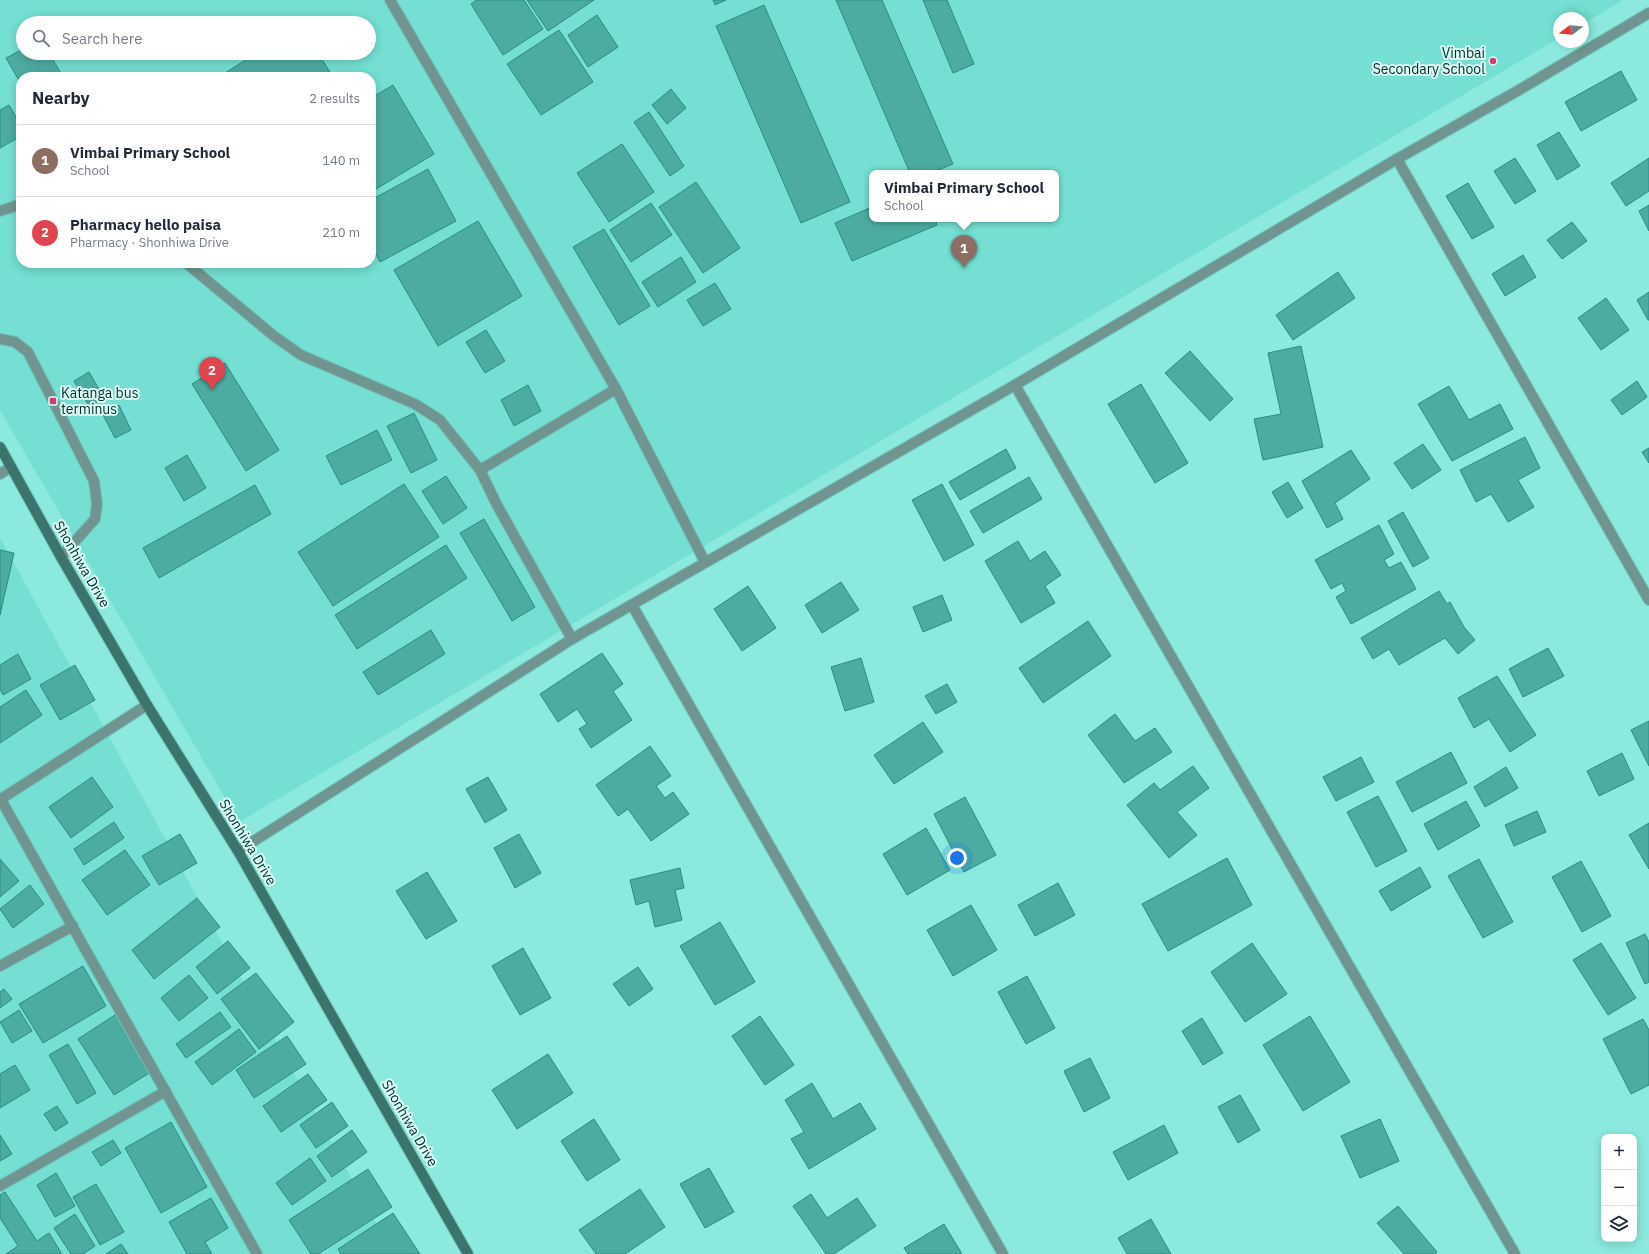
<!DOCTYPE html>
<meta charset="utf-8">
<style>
body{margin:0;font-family:"IBM Plex Sans",sans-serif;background:#f6f6f7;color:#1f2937}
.controls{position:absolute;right:12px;bottom:12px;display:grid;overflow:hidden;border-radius:8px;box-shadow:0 2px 10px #0003}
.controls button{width:36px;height:36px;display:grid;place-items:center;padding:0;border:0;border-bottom:1px solid #e0e1e3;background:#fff;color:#1f2937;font:20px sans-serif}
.compass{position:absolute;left:1553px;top:12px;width:36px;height:36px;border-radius:50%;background:#fff;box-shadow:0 2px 10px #0003;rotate:254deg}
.you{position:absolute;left:957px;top:858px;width:14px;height:14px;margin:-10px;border:3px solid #fff;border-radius:50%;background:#1a73e8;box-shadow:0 0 0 6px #1a73e833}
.badge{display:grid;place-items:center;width:26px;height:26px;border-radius:50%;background:#1a73e8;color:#fff;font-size:13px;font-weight:700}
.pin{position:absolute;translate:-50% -33px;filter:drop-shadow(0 1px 2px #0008)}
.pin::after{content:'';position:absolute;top:21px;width:14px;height:12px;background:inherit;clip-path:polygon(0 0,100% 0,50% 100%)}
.popup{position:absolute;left:869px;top:170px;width:190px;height:52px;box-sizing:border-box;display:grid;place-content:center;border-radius:8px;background:#fff;filter:drop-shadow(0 1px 3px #0005);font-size:13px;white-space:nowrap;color:#747a83}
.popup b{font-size:15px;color:#1f2937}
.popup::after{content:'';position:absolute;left:50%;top:100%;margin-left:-8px;border:8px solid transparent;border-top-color:#fff}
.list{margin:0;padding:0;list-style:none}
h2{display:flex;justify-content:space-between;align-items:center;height:52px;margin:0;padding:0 16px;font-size:17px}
h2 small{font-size:13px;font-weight:400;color:#747a83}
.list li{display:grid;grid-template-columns:26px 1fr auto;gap:12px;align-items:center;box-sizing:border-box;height:72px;padding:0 16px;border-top:1px solid #e0e1e3}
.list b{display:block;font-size:15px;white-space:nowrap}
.list p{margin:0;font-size:13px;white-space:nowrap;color:#747a83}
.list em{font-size:13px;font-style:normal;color:#747a83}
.icon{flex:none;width:22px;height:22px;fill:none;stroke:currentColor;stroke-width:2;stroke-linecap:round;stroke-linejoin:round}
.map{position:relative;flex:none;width:1649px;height:1254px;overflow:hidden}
.search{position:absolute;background:#fff;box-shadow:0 2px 10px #0003;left:16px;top:16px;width:360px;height:44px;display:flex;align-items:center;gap:10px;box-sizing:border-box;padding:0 14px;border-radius:22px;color:#747a83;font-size:15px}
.panel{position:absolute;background:#fff;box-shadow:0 2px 10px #0003;left:16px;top:72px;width:360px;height:196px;border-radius:16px}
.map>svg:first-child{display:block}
.built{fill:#74dfd2;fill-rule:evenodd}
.building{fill:#4daca1;stroke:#288d83}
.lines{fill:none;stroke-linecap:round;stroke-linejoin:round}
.lane-casing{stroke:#70c3b9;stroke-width:12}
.street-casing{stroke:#70c3b9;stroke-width:12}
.secondary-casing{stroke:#70c3b9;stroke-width:12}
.lane{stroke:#70948f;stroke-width:10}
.street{stroke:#70948f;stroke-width:10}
.secondary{stroke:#3a746d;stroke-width:10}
.poi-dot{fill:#cd3f6d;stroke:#dcfef9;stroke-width:1.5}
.labels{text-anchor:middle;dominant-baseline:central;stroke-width:4;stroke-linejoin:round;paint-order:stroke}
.poi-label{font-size:14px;fill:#022d29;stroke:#dcfef9;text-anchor:end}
.street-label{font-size:14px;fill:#022d29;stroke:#dcfef9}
</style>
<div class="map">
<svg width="1649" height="1254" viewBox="0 0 1649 1254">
<rect width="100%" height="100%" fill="#8be9dd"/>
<!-- built -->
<g class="built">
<path d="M0,0h1623l-40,24v-6h-24v20l-1320,784 -239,-412zM23,23h346v30h-346zM21,77h350v186h-350zM872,173h184v46h-184z"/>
<polygon points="0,538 393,1254 0,1254"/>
</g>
<!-- building -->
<g class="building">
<polygon points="476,0 524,0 543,29 503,55 471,4"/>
<polygon points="527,0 594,0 548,31"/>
<polygon points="713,0 726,0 715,5"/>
<polygon points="836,0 882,0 953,164 931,173 910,173"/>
<polygon points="923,0 947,0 974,64 953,73"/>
<polygon points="764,5 850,202 801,223 716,26"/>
<polygon points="597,15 618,47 588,67 568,35"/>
<polygon points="559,30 593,82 541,115 507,64"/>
<polygon points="23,49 23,53 49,53 63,77 21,77 21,84 6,58"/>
<polygon points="256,53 318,53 333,77 219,77"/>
<polygon points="1621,71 1637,100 1581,131 1565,102"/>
<polygon points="393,85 434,154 371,192 371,98"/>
<polygon points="671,89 686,108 667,124 652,105"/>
<polygon points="9,105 21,126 21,136 0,148 0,110"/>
<polygon points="649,112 684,166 670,176 634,122"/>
<polygon points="1559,132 1580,166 1557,180 1537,145"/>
<polygon points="622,144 654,192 609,222 577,173"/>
<polygon points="1515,158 1536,191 1515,204 1494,171"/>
<polygon points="1649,158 1649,191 1626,206 1611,183"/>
<polygon points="428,169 456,221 380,262 371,245 371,200"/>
<polygon points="696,182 740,248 703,273 659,207"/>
<polygon points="1468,183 1494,227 1472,239 1446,196"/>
<polygon points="651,203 672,235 631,262 610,230"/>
<polygon points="1649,205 1649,231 1639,211"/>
<polygon points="872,207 872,219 935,219 937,225 852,261 835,223"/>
<polygon points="478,221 522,296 438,346 394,270"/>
<polygon points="1572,222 1587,241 1562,259 1547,240"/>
<polygon points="604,229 650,306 619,325 573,247"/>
<polygon points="1523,255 1536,277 1505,296 1492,274"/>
<polygon points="681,257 696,282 658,307 642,282"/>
<polygon points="1338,272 1355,298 1293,340 1276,315"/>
<polygon points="715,283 731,309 703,326 687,300"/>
<polygon points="1649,292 1649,320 1648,320 1637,300"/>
<polygon points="1606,298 1629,330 1601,350 1578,318"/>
<polygon points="486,330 505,361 485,373 466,342"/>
<polygon points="1301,346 1323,447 1263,460 1254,419 1281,414 1268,353"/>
<polygon points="1190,351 1233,399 1210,421 1165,373"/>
<polygon points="225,363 279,450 246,471 192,384"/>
<polygon points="89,372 104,398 89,406 74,381"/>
<polygon points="1637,381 1647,397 1622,415 1611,400"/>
<polygon points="1141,384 1188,463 1155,483 1108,404"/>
<polygon points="528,385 541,411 514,426 501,400"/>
<polygon points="1449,386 1469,420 1500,404 1513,429 1452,461 1418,404"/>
<polygon points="119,405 131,430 115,438 102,413"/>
<polygon points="414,413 437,460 411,473 387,426"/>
<polygon points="377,430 392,460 341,485 326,456"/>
<polygon points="1525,437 1540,468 1518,480 1534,507 1508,522 1491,494 1476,502 1460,470"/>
<polygon points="1423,444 1441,470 1412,489 1394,463"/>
<polygon points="1649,448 1649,463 1642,452"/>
<polygon points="1006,449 1016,468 960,500 949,482"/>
<polygon points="1351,450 1370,479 1335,503 1343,519 1327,528 1302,481"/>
<polygon points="187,455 206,488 184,501 165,468"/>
<polygon points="446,476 467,508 443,524 422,491"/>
<polygon points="1029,477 1042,499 983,533 970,511"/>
<polygon points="1288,482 1303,508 1287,518 1272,492"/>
<polygon points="404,484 439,537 333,606 298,552"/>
<polygon points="942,484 974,545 944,561 912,500"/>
<polygon points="255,485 271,514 159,578 143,548"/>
<polygon points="1403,512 1429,558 1413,567 1388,521"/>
<polygon points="484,519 535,607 512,621 460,533"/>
<polygon points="1379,525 1394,554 1384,560 1389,568 1401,562 1416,589 1351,624 1336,597 1346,591 1342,583 1331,589 1315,560"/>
<polygon points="1018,541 1030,561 1045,551 1061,575 1045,586 1055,603 1021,623 985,561"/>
<polygon points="446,545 467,578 357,649 335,615"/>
<polygon points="0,550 14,553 0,615"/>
<polygon points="841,582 859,610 822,633 805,605"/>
<polygon points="748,586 776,628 742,651 714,609"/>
<polygon points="1439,591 1447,604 1450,602 1464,627 1475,640 1458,654 1445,638 1399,665 1389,649 1373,659 1361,638"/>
<polygon points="942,595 952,620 923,632 913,607"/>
<polygon points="1088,621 1111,656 1043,703 1019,668"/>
<polygon points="431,630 445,654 378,695 363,672"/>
<polygon points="1548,648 1564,676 1523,697 1509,669"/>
<polygon points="602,653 623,684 613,691 632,720 591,748 579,729 587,724 577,709 558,722 540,694"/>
<polygon points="18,654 31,679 3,695 0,689 0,665"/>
<polygon points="861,658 874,702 845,711 831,667"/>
<polygon points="75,665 95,700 60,720 40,685"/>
<polygon points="1497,676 1536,735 1510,752 1489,719 1474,728 1458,698"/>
<polygon points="947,684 957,702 936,714 925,696"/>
<polygon points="26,690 42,715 0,743 0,707"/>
<polygon points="1115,714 1135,741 1155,728 1172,752 1124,783 1088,735"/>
<polygon points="1649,721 1649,766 1631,730"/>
<polygon points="923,722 943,752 894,784 874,755"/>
<polygon points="650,746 671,776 656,786 665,798 673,792 689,814 651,841 628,809 618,816 596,785"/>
<polygon points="1451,752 1467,783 1412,812 1396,782"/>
<polygon points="1622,753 1634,779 1599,796 1587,771"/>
<polygon points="1361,757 1374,782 1336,801 1323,777"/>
<polygon points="1193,766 1209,788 1177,812 1197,835 1169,858 1127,805 1154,783 1160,790"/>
<polygon points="1506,767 1518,788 1485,807 1474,787"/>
<polygon points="92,777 113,807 71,838 49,807"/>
<polygon points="488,777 507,810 485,823 466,789"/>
<polygon points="1378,796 1407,851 1376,867 1347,812"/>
<polygon points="965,797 996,855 964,872 934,814"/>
<polygon points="1466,801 1480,826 1438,850 1424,824"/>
<polygon points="1537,811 1546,832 1514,846 1505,825"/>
<polygon points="114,822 124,838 84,865 74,849"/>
<polygon points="1649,823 1649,869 1629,835"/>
<polygon points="926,828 950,870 907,895 883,854"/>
<polygon points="180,834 197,863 159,885 142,856"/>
<polygon points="519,834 541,873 515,888 494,848"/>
<polygon points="125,850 150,885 107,915 82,880"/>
<polygon points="1227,858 1252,905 1168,951 1142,904"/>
<polygon points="0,859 19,881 0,897"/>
<polygon points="1479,859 1513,922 1483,938 1448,876"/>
<polygon points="1581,861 1611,916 1582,932 1552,877"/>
<polygon points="1420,867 1431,887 1391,911 1379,891"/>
<polygon points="680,868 684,888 675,890 682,920 655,927 649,901 636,905 630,880"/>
<polygon points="427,872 457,921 426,939 396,891"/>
<polygon points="1058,883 1075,915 1035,936 1018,905"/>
<polygon points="30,885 44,904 13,928 0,909"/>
<polygon points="197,898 220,927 154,979 132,950"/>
<polygon points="971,905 997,950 953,976 927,930"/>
<polygon points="720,922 755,982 715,1005 680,946"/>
<polygon points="1645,934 1649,942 1649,982 1645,984 1626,943"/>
<polygon points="228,941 250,968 217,994 196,967"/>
<polygon points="1252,943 1287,994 1245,1022 1211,972"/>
<polygon points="1601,943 1636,998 1608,1015 1573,960"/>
<polygon points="523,948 551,998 520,1015 492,966"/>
<polygon points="83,966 106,1006 43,1043 19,1004"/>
<polygon points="638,967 653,989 629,1006 613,984"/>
<polygon points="256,973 294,1022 259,1049 221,999"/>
<polygon points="189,975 208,998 179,1021 161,998"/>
<polygon points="1027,976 1055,1028 1026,1044 998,992"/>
<polygon points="4,989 12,999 0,1008 0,992"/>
<polygon points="19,1010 32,1031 12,1043 0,1022"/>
<polygon points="220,1012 231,1027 186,1058 176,1044"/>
<polygon points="118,1013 154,1070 114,1095 78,1039"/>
<polygon points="760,1016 794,1065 765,1085 732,1036"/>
<polygon points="1310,1016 1350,1082 1303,1111 1263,1045"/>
<polygon points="1202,1018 1223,1053 1203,1065 1182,1031"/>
<polygon points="1643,1019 1649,1030 1649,1085 1631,1094 1603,1039"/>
<polygon points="239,1029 256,1052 212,1085 195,1062"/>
<polygon points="287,1036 306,1064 254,1098 236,1070"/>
<polygon points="68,1044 96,1093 77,1104 49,1055"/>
<polygon points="548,1054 573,1093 517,1129 492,1090"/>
<polygon points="1090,1058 1110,1098 1084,1112 1064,1071"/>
<polygon points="15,1065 30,1090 0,1108 0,1074"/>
<polygon points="308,1074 327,1100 281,1132 263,1106"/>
<polygon points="812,1083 833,1119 860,1103 876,1129 809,1169 791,1139 804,1132 785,1100"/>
<polygon points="1240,1095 1260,1130 1238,1143 1218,1107"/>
<polygon points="332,1102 348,1126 316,1148 300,1125"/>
<polygon points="57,1106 68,1123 55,1131 44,1114"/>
<polygon points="594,1119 620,1160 587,1181 561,1141"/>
<polygon points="1380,1119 1399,1161 1360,1178 1341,1136"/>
<polygon points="171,1122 207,1187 161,1213 125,1148"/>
<polygon points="1164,1125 1178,1153 1128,1180 1113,1152"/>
<polygon points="352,1130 367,1152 332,1177 317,1156"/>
<polygon points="0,1135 12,1154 0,1161"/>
<polygon points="113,1140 121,1153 101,1166 92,1152"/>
<polygon points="310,1158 326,1181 292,1205 276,1183"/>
<polygon points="709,1168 734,1212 705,1228 680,1184"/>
<polygon points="368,1169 392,1207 318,1254 311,1254 289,1220"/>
<polygon points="56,1173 75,1206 55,1217 37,1185"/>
<polygon points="96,1184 124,1232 100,1245 73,1197"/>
<polygon points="640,1189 665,1227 625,1254 596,1254 579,1230"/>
<polygon points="5,1192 37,1241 49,1233 62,1254 6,1254 18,1246 0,1218 0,1195"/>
<polygon points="811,1194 827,1218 857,1198 876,1226 834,1254 826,1254 793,1206"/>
<polygon points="211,1198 228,1228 205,1242 212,1254 187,1254 169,1222"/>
<polygon points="1398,1206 1437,1252 1435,1254 1404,1254 1377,1223"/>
<polygon points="393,1213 420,1254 341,1254 338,1249"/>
<polygon points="75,1214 95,1246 83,1254 71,1254 54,1228"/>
<polygon points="1151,1219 1171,1254 1127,1254 1118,1238"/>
<polygon points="944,1224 962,1254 908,1254 904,1248"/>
<polygon points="121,1244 128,1254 106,1254"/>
</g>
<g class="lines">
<defs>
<g id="lane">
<polyline points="0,211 21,204"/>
<polyline points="186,263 274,336 301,355 415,404 440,420 480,470"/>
<polyline points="0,339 15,342 28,352 94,481 97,504 95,519 61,557"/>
<polyline points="572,639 497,505 480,470 616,389"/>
</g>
<g id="street">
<polyline points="390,0 616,389 705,562"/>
<polyline points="1397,159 1649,600"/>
<polyline points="1015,385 1515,1254"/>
<polyline points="0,474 11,467"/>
<polyline points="632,605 1003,1254"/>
<polyline points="0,798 257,1254"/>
<polyline points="1,799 147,705"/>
<polyline points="238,851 572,639 1015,385 1397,159 1519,90 1649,13"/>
<polyline points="0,966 73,926"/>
<polyline points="0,1186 166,1091"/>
</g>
<polyline id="secondary" points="0,447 61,557 147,705 238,851 468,1254"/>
</defs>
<!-- lane casing -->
<use href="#lane" class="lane-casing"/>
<!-- street casing -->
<use href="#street" class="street-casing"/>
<!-- secondary casing -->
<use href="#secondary" class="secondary-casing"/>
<!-- lane -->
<use href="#lane" class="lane"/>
<!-- street -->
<use href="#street" class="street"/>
<!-- secondary -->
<use href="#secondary" class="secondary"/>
</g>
<!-- markers -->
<g class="poi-dot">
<circle cx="1493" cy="61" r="4"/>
<rect x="49" y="397" width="8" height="8" rx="2"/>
</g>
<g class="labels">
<!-- poi labels -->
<g class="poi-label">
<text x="1485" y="53">Vimbai<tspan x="1485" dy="16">Secondary School</tspan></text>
<text x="61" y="393" text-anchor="start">Katanga bus<tspan x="61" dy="16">terminus</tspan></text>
</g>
<!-- street labels -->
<g class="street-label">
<text transform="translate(82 564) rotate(60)">Shonhiwa Drive</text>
<text transform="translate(248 842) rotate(59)">Shonhiwa Drive</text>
<text transform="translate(410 1123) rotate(60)">Shonhiwa Drive</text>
</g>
</g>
</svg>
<div class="controls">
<button>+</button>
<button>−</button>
<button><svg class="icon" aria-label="layers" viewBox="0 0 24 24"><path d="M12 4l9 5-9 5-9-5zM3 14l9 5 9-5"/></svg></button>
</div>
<svg class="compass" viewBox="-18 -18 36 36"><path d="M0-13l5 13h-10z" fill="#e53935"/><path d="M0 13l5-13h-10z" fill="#747a83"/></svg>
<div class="you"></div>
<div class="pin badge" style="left:964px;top:268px;background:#8d6e63">1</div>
<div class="popup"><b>Vimbai Primary School</b>School</div>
<div class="pin badge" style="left:212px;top:390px;background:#e0444e">2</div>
<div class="search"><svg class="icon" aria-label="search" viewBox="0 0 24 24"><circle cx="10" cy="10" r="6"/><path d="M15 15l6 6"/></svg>Search here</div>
<section class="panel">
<h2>Nearby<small>2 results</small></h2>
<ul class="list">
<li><span class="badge" style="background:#8d6e63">1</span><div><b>Vimbai Primary School</b><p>School</p></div><em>140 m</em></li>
<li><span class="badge" style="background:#e0444e">2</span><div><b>Pharmacy hello paisa</b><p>Pharmacy · Shonhiwa Drive</p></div><em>210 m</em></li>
</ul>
</section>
</div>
